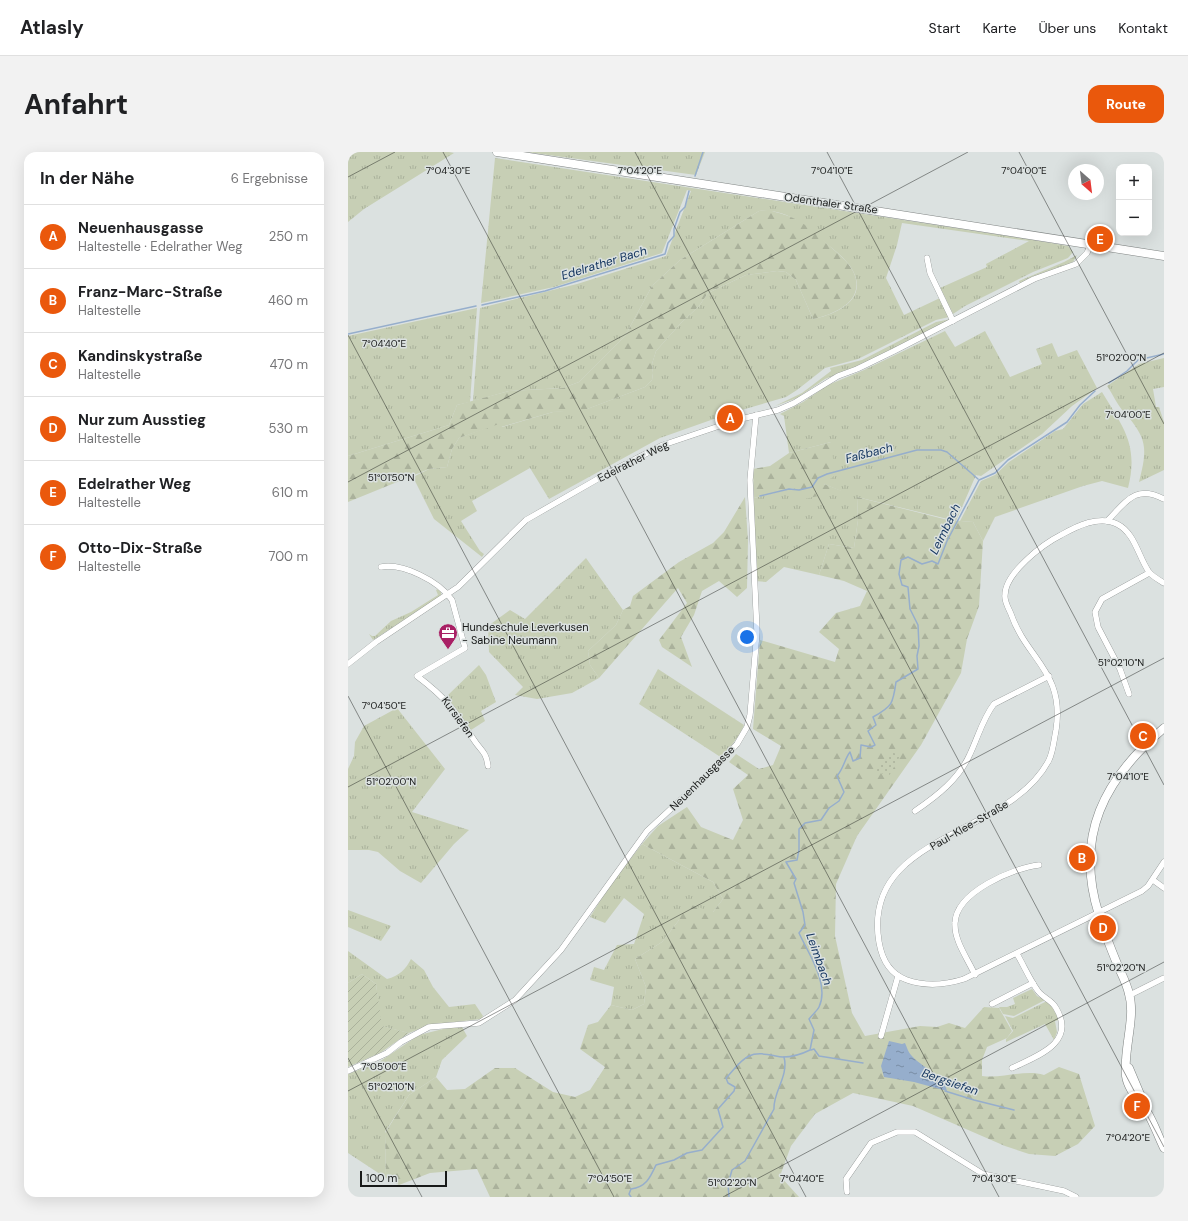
<!DOCTYPE html>
<html lang="de">
<meta charset="utf-8">
<style>
body{margin:0;font-family:"DM Sans",sans-serif;background:#f2f2f2;color:#202124}
.controls{position:absolute;right:12px;top:12px;display:grid;overflow:hidden;border-radius:8px;box-shadow:0 4px 16px #0002}
.controls button{width:36px;height:36px;display:grid;place-items:center;padding:0;border:0;border-bottom:1px solid #e0e0e0;background:#fff;color:#202124;font:20px sans-serif}
.compass{position:absolute;left:720px;top:12px;width:36px;height:36px;border-radius:50%;background:#fff;box-shadow:0 4px 16px #0002;rotate:152deg}
.scale{position:absolute;left:12px;bottom:10px;width:87px;box-sizing:border-box;padding-left:4px;border:2px solid #181a19;border-top:0;font-size:11px;line-height:14px;white-space:nowrap;color:#181a19;-webkit-text-stroke:3px #dbe1e0;paint-order:stroke}
.you{position:absolute;left:399px;top:485px;width:14px;height:14px;margin:-10px;border:3px solid #fff;border-radius:50%;background:#1a73e8;box-shadow:0 0 0 6px #1a73e833}
.badge{display:grid;place-items:center;width:26px;height:26px;border-radius:50%;background:#ea580c;color:#fff;font-size:13px;font-weight:700}
.pin{position:absolute;translate:-50% -50%;border:2px solid #fff;box-shadow:0 1px 4px #0006}
.list{margin:0;padding:0;list-style:none}
h2{display:flex;justify-content:space-between;align-items:center;height:52px;margin:0;padding:0 16px;font-size:17px}
h2 small{font-size:13px;font-weight:400;color:#757577}
.list li{display:grid;grid-template-columns:26px 1fr auto;gap:12px;align-items:center;box-sizing:border-box;height:64px;padding:0 16px;border-top:1px solid #e0e0e0}
.list b{display:block;font-size:15px;white-space:nowrap}
.list p{margin:0;font-size:13px;white-space:nowrap;color:#757577}
.list em{font-size:13px;font-style:normal;color:#757577}
.map{position:relative;flex:none;width:816px;height:1045px;overflow:hidden;border-radius:12px}
header{display:flex;align-items:center;gap:24px;box-sizing:border-box;height:56px;padding:0 20px;background:#fff;border-bottom:1px solid #e0e0e0}
header strong{font-size:19px}
nav{display:flex;gap:22px;margin-inline-start:auto;font-size:14px}
.intro{display:flex;align-items:center;justify-content:space-between;box-sizing:border-box;height:96px;padding:0 24px}
h1{margin:0;font-size:28px}
.button{padding:10px 18px;border-radius:12px;background:#ea580c;color:#fff;font-size:14px;font-weight:700}
main{display:flex;gap:24px;padding:0 24px}
aside{flex:1;background:#fff;border-radius:12px;box-shadow:0 4px 16px #0002}
.map>svg:first-child{display:block}
.grass{fill:url(#grass-tufts)}
.forest{fill:url(#forest-firs)}
.park{fill:url(#park-dots)}
.garden{fill:url(#garden-furrows)}
.water{fill:url(#water-ripples)}
.lines{fill:none;stroke-linecap:round;stroke-linejoin:round}
.stream{stroke:#96aecc;stroke-width:1.5}
.street-casing{stroke:#808584;stroke-width:6}
.secondary-casing{stroke:#808584;stroke-width:9}
.street{stroke:#fff;stroke-width:5.5}
.secondary{stroke:#fff;stroke-width:8}
.ticks{fill:none;stroke:#181a19;stroke-width:1;stroke-opacity:0.45}
.labels{text-anchor:middle;dominant-baseline:central;stroke-width:3;stroke-linejoin:round;paint-order:stroke}
.street-label{font-size:11px;fill:#181a19;stroke:#dbe1e0}
.poi-label{font-size:11px;fill:#181a19;stroke:#dbe1e0;text-anchor:start}
.water-label{font-size:12px;font-style:italic;fill:#163760;stroke:#dbe1e0}
.ticks-label{font-size:10px;text-anchor:middle;fill:#181a19;stroke:#dbe1e0;stroke-width:3;stroke-linejoin:round;paint-order:stroke}
</style>
<header>
<strong>Atlasly</strong>
<nav><a>Start</a><a>Karte</a><a>Über uns</a><a>Kontakt</a></nav>
</header>
<div class="intro"><h1>Anfahrt</h1><a class="button">Route</a></div>
<main>
<aside>
<h2>In der Nähe<small>6 Ergebnisse</small></h2>
<ul class="list">
<li><span class="badge">A</span><div><b>Neuenhausgasse</b><p>Haltestelle · Edelrather Weg</p></div><em>250 m</em></li>
<li><span class="badge">B</span><div><b>Franz-Marc-Straße</b><p>Haltestelle</p></div><em>460 m</em></li>
<li><span class="badge">C</span><div><b>Kandinskystraße</b><p>Haltestelle</p></div><em>470 m</em></li>
<li><span class="badge">D</span><div><b>Nur zum Ausstieg</b><p>Haltestelle</p></div><em>530 m</em></li>
<li><span class="badge">E</span><div><b>Edelrather Weg</b><p>Haltestelle</p></div><em>610 m</em></li>
<li><span class="badge">F</span><div><b>Otto-Dix-Straße</b><p>Haltestelle</p></div><em>700 m</em></li>
</ul>
</aside>
<div class="map">
<svg width="816" height="1045" viewBox="0 0 816 1045">
<defs>
<pattern id="grass-tufts" width="24" height="20" patternUnits="userSpaceOnUse"><rect width="24" height="20" fill="#c7cfb5"/><path d="M3 7l-1-3M5 7V3M7 7l1-3M15 17l-1-3M17 17v-4M19 17l1-3" fill="none" stroke="#aab19b"/></pattern>
<pattern id="forest-firs" width="22" height="20" patternUnits="userSpaceOnUse"><rect width="22" height="20" fill="#c7cfb5"/><path d="M5 1l3.5 6h-7zM16 11l3.5 6h-7z" fill="#aab19b"/></pattern>
<pattern id="park-dots" width="8" height="8" patternUnits="userSpaceOnUse"><rect width="8" height="8" fill="#c7cfb5"/><path d="M2 2h.1M6 6h.1" fill="none" stroke="#aab19b" stroke-width="1.8" stroke-linecap="round"/></pattern>
<pattern id="garden-furrows" width="10" height="10" patternUnits="userSpaceOnUse"><rect width="10" height="10" fill="#c7cfb5"/><path d="M-1 1l2-2M0 10L10 0M9 11l2-2" fill="none" stroke="#aab19b"/></pattern>
<pattern id="water-ripples" width="26" height="14" patternUnits="userSpaceOnUse"><rect width="26" height="14" fill="#96aecc"/><path d="M2 4q2-2 4 0t4 0M15 11q2-2 4 0t4 0" fill="none" stroke="#798da5"/></pattern>
</defs>
<rect width="100%" height="100%" fill="#dbe1e0"/>
<!-- grass -->
<g class="grass">
<polygon points="0,0 101,0 106,1 16,57 0,70"/>
<polygon points="178,0 357,0 348,23"/>
<path d="M147,6l539,82 34,6 5,6 -5,6 -35,14 -68,34 -12,8 -13,-26 47,-21 -1,-3 43,-23 -127,-18 -5,22 -11,33 18,37 36,-17 9,19 -13,3 -78,39 -33,9 -28,22 -11,7 -58,17 -68,24 -111,61 -19,-31 -58,33 5,10 -16,10 19,30 4,3 -2,3 -48,-38 -21,-42 16,-8 18,-2 5,-18 7,-11 40,-15 3,4 51,-15 34,-3 58,-22 7,-7 1,-7 -1,-9 4,-13 24,-27 19,-18 9,-13 38,-18 31,-4 9,1 10,8 17,39c23,-5 55,-19 40,-48 -5,-10 -16,-19 -25,-26 -20,-18 -41,-37 -69,-34l-79,49 -28,26 -27,50 -46,46 -16,6 -54,3 -36,10 7,-93 97,-24 89,-28 25,-65 -4,-1 -25,63 -108,34 -73,16z"/>
<polygon points="729,103 725,110 672,132 671,129 716,110"/>
<polygon points="129,156 122,250 109,253 101,273 0,304 0,184"/>
<polygon points="603,167 513,213 477,227 449,246 427,254 454,241 483,219 482,216 514,208 588,170"/>
<polygon points="597,179 607,195 637,179 662,225 694,212 688,197 704,191 710,205 729,198 749,236 724,254 694,282 633,324 628,323 608,369 509,345 510,368 506,396 481,392 471,423 436,415 418,430 407,429 406,346 446,336 493,339 476,332 483,290 441,301 436,264 432,262 455,250 480,233 516,218"/>
<path d="M816,206v29l-11,2 3,18h3l5,15v48l-25,12c9,-34 8,-44 -15,-70 -7,-7 -11,-18 -17,-26l32,-22z"/>
<path d="M754,240c21,35 37,53 26,96l-26,-7 -19,5 -88,31 -12,24 -10,-19 -13,-1 21,-40 14,-6 14,-13 46,-31 8,-2 20,-25z"/>
<polygon points="238,406 275,458 268,473 240,499 242,513 251,526 224,541 189,547 167,543 175,535 141,500 140,474 162,458 177,467"/>
<polygon points="90,437 93,440 93,444 25,488 21,482 24,484 27,484 43,469 63,460 90,443 88,438"/>
<polygon points="131,513 138,523 148,550 133,559 137,569 123,578 98,545"/>
<polygon points="310,517 396,573 392,582 374,606 291,552"/>
<polygon points="49,556 97,617 64,660 121,678 106,692 73,731 52,719 30,700 21,698 0,698 0,617 6,604 7,590 16,574"/>
<polygon points="294,692 365,730 375,747 365,760 331,768 314,790 287,807 298,835 296,852 284,858 263,853 266,835 242,828 246,815 256,818 269,793 286,792 296,762 276,746 257,771 242,765 262,733"/>
<polygon points="0,758 43,774 33,789 0,775"/>
<path d="M0,799l39,28c12,-3 19,-10 24,-20l13,11 9,17 16,20 26,-3 8,12 -2,3 -51,6 -21,8 -28,-7 -5,-42 -14,-10 -14,9z"/>
<polygon points="684,837 689,844 697,848 666,864 655,862 651,855 659,855 667,852 665,846"/>
<polygon points="699,849 704,854 711,868 707,869 709,880 706,888 697,872 658,890 658,887 665,879 657,864 665,866"/>
<polygon points="114,875 119,884 94,908 88,925 61,943 37,980 38,1026 0,1001 0,922 31,910 71,883 99,876"/>
</g>
<!-- forest -->
<g class="forest">
<path d="M420,58c11,3 21,5 31,11 10,6 19,14 27,22 9,8 21,17 27,28 14,29 -17,43 -40,48l-17,-39 -10,-8 -9,-1 -31,4 -38,18 -9,13 -19,18 -24,27 -4,13 1,9 -1,7 -7,7 -63,24 -29,1 -52,15 -2,-3 -40,14 -7,11 -5,18 -18,2 -81,33v-46l101,-31 8,-20 52,-14 54,-3 16,-6 46,-46 27,-50 28,-26 79,-49z"/>
<polygon points="483,290 487,323 476,332 494,339 456,347 446,336 406,346 405,317 422,314 441,301"/>
<polygon points="397,345 400,389 399,436 389,445 371,429 354,439 346,463 333,485 344,515 314,495 311,488 339,451 330,436 251,526 242,513 240,499 268,473 275,458 282,454 285,444 331,410 365,391 376,380"/>
<path d="M509,345l91,23 25,2 10,19 -4,65 -12,33 -6,34 -40,72 -64,91 -21,48 -1,52 17,77 13,23 55,-10 17,1 12,-4 16,5 19,-21 15,1 13,23 -5,7 -20,9 -5,13v16c21,3 43,-7 62,-1l15,-8 20,7 16,52 -17,18 -23,12 -26,-2 -24,-8 -92,-40 -60,-13 -38,21 -24,32 -11,30 19,21h-309l-13,-28 -47,4 -31,12 -13,-7 -1,-45 24,-38 27,-18 11,13 18,-1 30,-21h20l38,24 22,5 15,-7 15,-23 -25,-18 8,-24 10,-3 13,-17 21,5 12,-6 2,-17 -11,-28 27,-17 17,-22 3,-18 31,10 10,-13 -10,-17 -71,-38 16,-18 29,-19 14,20 32,13 10,-20 -10,-31 15,-14 -19,-13 7,-8 23,15 14,-4 8,-19 -28,-17 7,-89 75,22 4,-13 -20,-17 17,-19 24,-7 7,-15 -23,-10 -25,-6 10,-31 25,4 4,-28z"/>
</g>
<!-- park -->
<polygon class="park" points="542,599 552,604 541,624 528,619"/>
<!-- garden -->
<polygon class="garden" points="14,822 28,832 34,874 61,881 32,901 0,915 0,831"/>
<!-- water -->
<path class="water" d="M541,889l13,3 3,-1c2,4 3,9 6,12 9,11 34,22 36,36l-33,-9 -30,-5 -3,-11z"/>
<g class="lines">
<!-- stream -->
<g class="stream">
<polyline points="347,24 355,0"/>
<polyline points="134,153 197,139 317,102 320,91 326,84 326,77 332,60 337,55 341,39"/>
<polyline points="0,182 128,154"/>
<polyline points="761,231 779,219 790,208 816,202"/>
<polyline points="412,344 441,337 451,338 464,335 470,326 479,322 569,298 593,298 599,300 630,327"/>
<polyline points="463,898 466,897 471,904 515,911"/>
<polyline points="597,939 626,948 666,958"/>
<path d="M283,1045l-2,-3 2,-5c15,-2 19,-11 25,-24l18,-5 13,-7 15,-3 21,-23 -5,-18 16,-18 1,-4 -7,-4 -2,-5c7,-7 14,-18 23,-22 10,-5 24,0 34,1 10,0 19,-3 27,-7l4,-20 -5,-11c3,-4 8,-8 10,-12 11,-23 -11,-54 -20,-74l6,-8 -2,-13 -9,-29 2,-4 -10,-17 11,-2 2,-10v-21l6,-6 16,-3 8,-12 10,-7 5,-9 -7,-16c7,-8 7,-16 13,-24l3,9 7,-3 1,-13 10,2 4,-2 -7,-14 8,-6 -3,-8c20,-11 20,-14 23,-35l22,-13 -1,-13 2,-10 -1,-21 -8,-16 -2,-22 -6,-2 -3,-11 2,-14 7,-3 14,7 10,-3 6,3 9,-23 32,-61 16,-7 13,-13 59,-38 13,-17 15,-14"/>
<path d="M381,1045l-1,-13 4,-14 13,-9 29,-52c-1,-17 15,-33 10,-52"/>
</g>
<defs>
<g id="street">
<polyline points="579,106 582,121 605,169"/>
<path d="M759,369c19,-19 28,-37 57,-22"/>
<path d="M33,415c22,-4 58,14 71,33l13,48 -48,28c29,22 37,33 57,64 7,11 12,11 14,26"/>
<path d="M816,431c-5,-3 -12,-7 -15,-11 -11,-16 -14,-39 -32,-48 -18,-9 -40,2 -56,11 -18,9 -56,38 -56,60 -1,6 4,14 6,19 16,46 54,58 45,116 -2,10 -3,22 -7,30 -40,78 -188,73 -170,182 3,18 11,32 28,38 20,7 38,5 57,-1l178,-88 6,-5 16,-24"/>
<polyline points="0,512 28,490 110,435 178,368 260,321 315,293 389,268 430,258 446,251 490,224 509,217 546,199 686,127 728,112 739,101 743,92"/>
<polyline points="781,542 772,517 750,475 747,460 754,447 801,421"/>
<path d="M567,659c22,-15 44,-32 55,-57 8,-17 13,-36 24,-50l55,-28"/>
<polyline points="805,728 816,736"/>
<path d="M627,823c-7,-16 -21,-34 -20,-52 1,-31 58,-55 84,-58"/>
<polyline points="782,843 816,826"/>
<polyline points="644,852 685,831"/>
<polyline points="533,884 550,824"/>
<path d="M664,916c25,-12 65,-25 44,-60 -4,-8 -13,-10 -18,-17 -8,-11 -14,-25 -21,-37"/>
<polyline points="0,919 39,901 53,890 81,875 131,871 167,848 213,798 299,679 366,617 389,592 399,575 402,563 409,480 402,328 408,263"/>
<polyline points="499,1040 498,1027 523,991 549,980 567,980 635,1022 716,1039 728,1045"/>
</g>
<g id="secondary">
<polyline points="149,0 816,104"/>
<path d="M816,576c-60,51 -90,108 -65,187 5,17 12,34 19,51 4,9 9,18 11,28 7,23 -6,56 -3,82 2,14 14,25 21,36 7,11 11,24 17,36"/>
<polyline points="781,916 797,954"/>
</g>
</defs>
<!-- street casing -->
<use href="#street" class="street-casing"/>
<!-- secondary casing -->
<use href="#secondary" class="secondary-casing"/>
<!-- street -->
<use href="#street" class="street"/>
<!-- secondary -->
<use href="#secondary" class="secondary"/>
</g>
<!-- ticks -->
<path class="ticks" d="M95,0l556,1045M287,0l529,995M479,0l337,633M671,0l145,272M0,25l47,-25M0,183l458,862M0,330l620,-330M0,544l266,501M0,635l816,-434M0,906l74,139M0,939l816,-433M375,1045l441,-235"/>
<!-- icons -->
<defs>
<symbol id="office-pin" viewBox="-11 -11 22 30"><path d="M0 17L-7.5 6A9.5 9.5 0 1 1 7.5 6Z" fill="#a92065" stroke="#dbe1e0"/><path d="M-6-3h4V-5.5h4V-3h4V5H-6ZM-1-4.5V-3h2v-1.5ZM-6 0V1H6V0Z" fill="#fff"/></symbol>
</defs>
<g fill-rule="evenodd">
<use href="#office-pin" x="89" y="470" width="22" height="30"/>
</g>
<g class="labels">
<!-- street labels -->
<g class="street-label">
<text transform="translate(483 51) rotate(8)">Odenthaler Straße</text>
<text transform="translate(285 309) rotate(-27)">Edelrather Weg</text>
<text transform="translate(110 565) rotate(54)">Kursiefen</text>
<text transform="translate(354 626) rotate(-45)">Neuenhausgasse</text>
<text transform="translate(621 673) rotate(-30)">Paul-Klee-Straße</text>
</g>
<!-- poi labels -->
<g class="poi-label">
<text x="114" y="475">Hundeschule Leverkusen<tspan x="114" dy="13">- Sabine Neumann</tspan></text>
</g>
<!-- water labels -->
<g class="water-label">
<text transform="translate(256 111) rotate(-17)">Edelrather Bach</text>
<text transform="translate(521 301) rotate(-15)">Faßbach</text>
<text transform="translate(597 377) rotate(-64)">Leimbach</text>
<text transform="translate(471 807) rotate(70)">Leimbach</text>
<text transform="translate(602 930) rotate(19)">Bergsiefen</text>
</g>
</g>
<g class="ticks-label">
<text x="100" y="22">7°04'30"E</text>
<text x="292" y="22">7°04'20"E</text>
<text x="484" y="22">7°04'10"E</text>
<text x="676" y="22">7°04'00"E</text>
<text x="36" y="195">7°04'40"E</text>
<text x="773" y="209">51°02'00"N</text>
<text x="780" y="266">7°04'00"E</text>
<text x="43" y="329">51°01'50"N</text>
<text x="773" y="514">51°02'10"N</text>
<text x="36" y="557">7°04'50"E</text>
<text x="780" y="628">7°04'10"E</text>
<text x="43" y="633">51°02'00"N</text>
<text x="773" y="819">51°02'20"N</text>
<text x="36" y="918">7°05'00"E</text>
<text x="43" y="938">51°02'10"N</text>
<text x="780" y="989">7°04'20"E</text>
<text x="262" y="1030">7°04'50"E</text>
<text x="454" y="1030">7°04'40"E</text>
<text x="646" y="1030">7°04'30"E</text>
<text x="384" y="1034">51°02'20"N</text>
</g>
</svg>
<div class="controls">
<button>+</button>
<button>−</button>
</div>
<svg class="compass" viewBox="-18 -18 36 36"><path d="M0-13l5 13h-10z" fill="#e53935"/><path d="M0 13l5-13h-10z" fill="#757577"/></svg>
<div class="scale">100 m</div>
<div class="you"></div>
<div class="pin badge" style="left:382px;top:266px">A</div>
<div class="pin badge" style="left:734px;top:706px">B</div>
<div class="pin badge" style="left:795px;top:584px">C</div>
<div class="pin badge" style="left:755px;top:776px">D</div>
<div class="pin badge" style="left:752px;top:87px">E</div>
<div class="pin badge" style="left:789px;top:954px">F</div>
</div>
</main>
